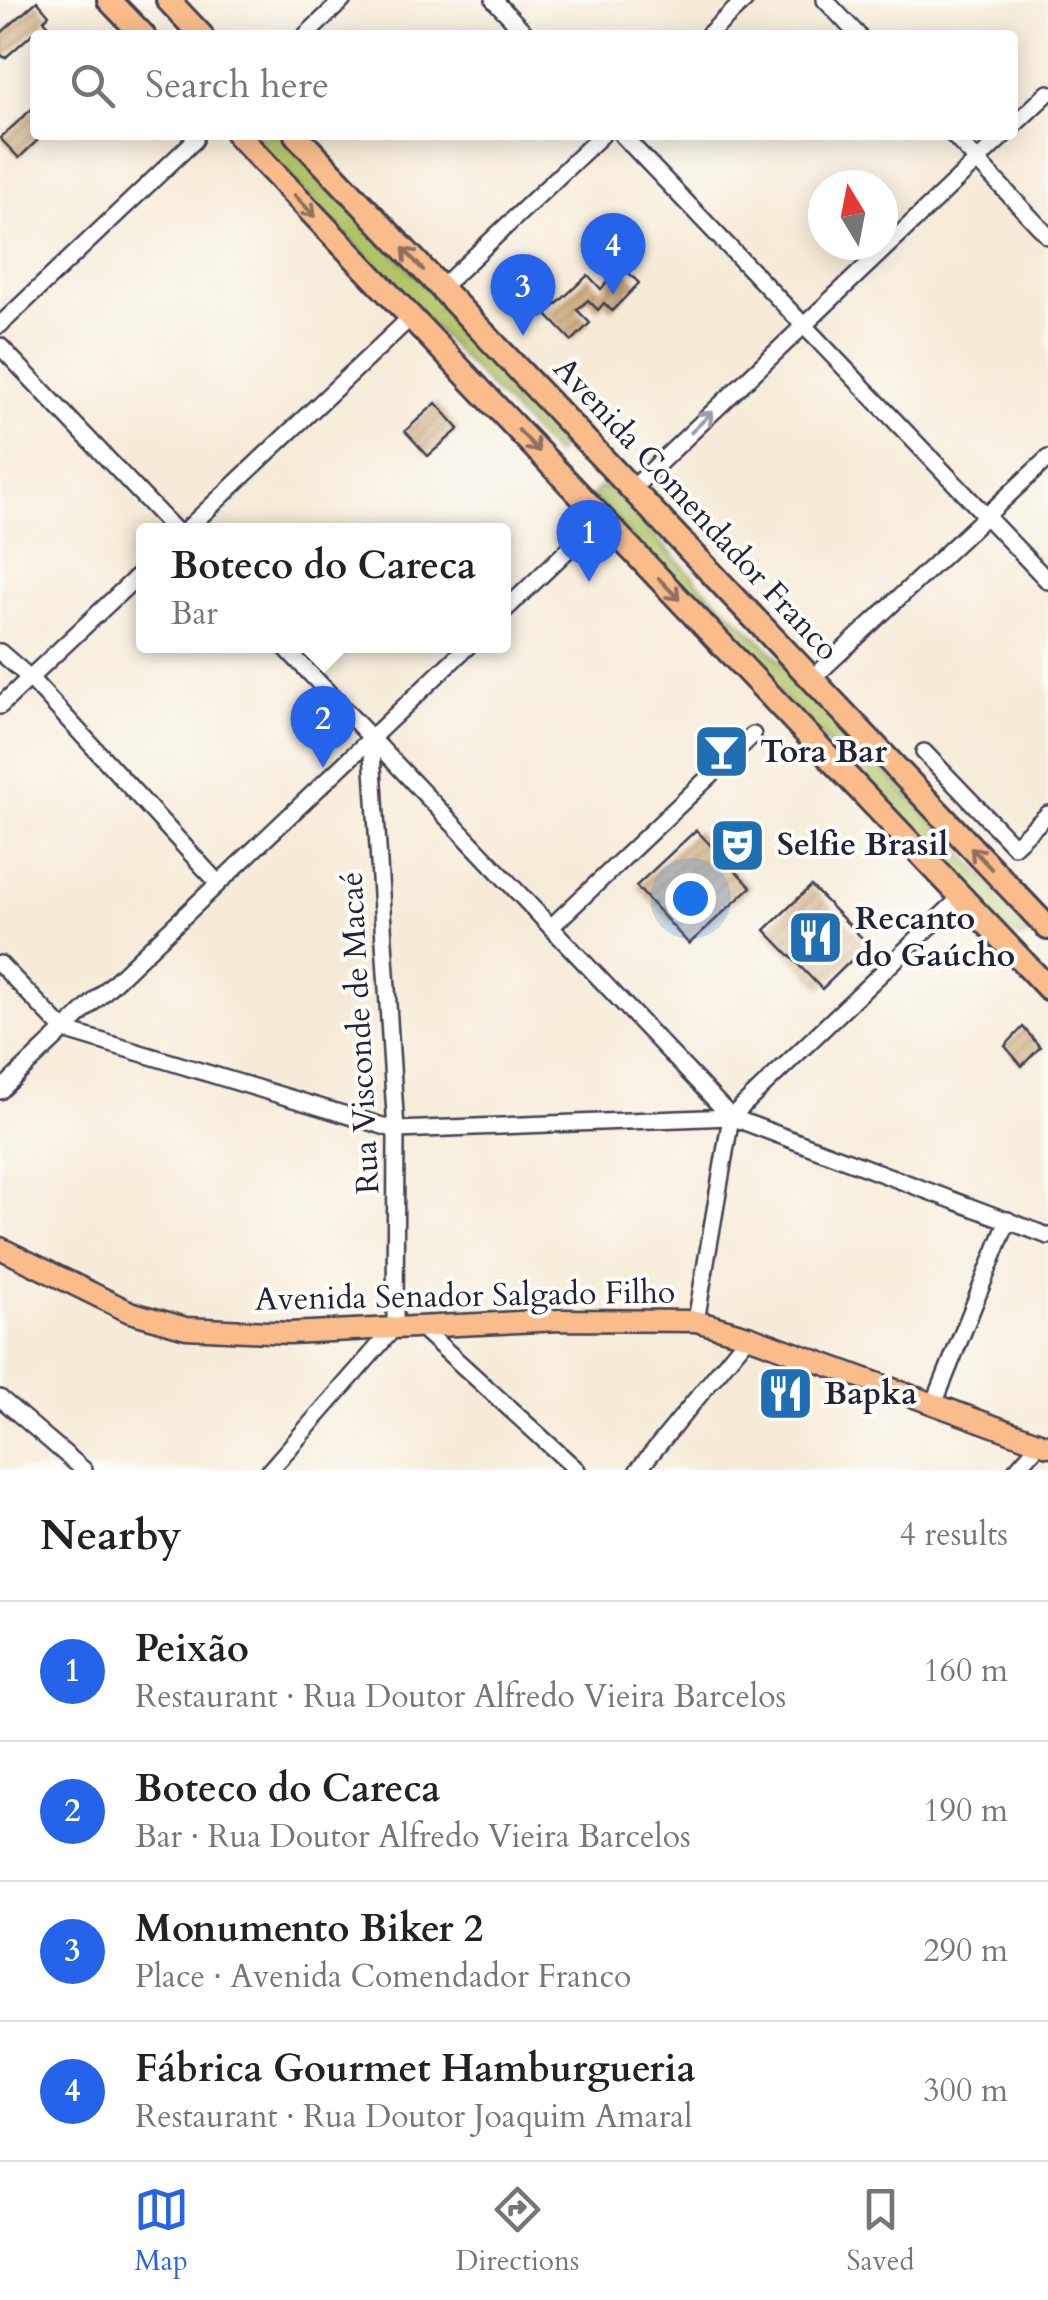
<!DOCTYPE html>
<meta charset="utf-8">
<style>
body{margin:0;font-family:Cardo,serif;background:#f2f2f2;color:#222}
.compass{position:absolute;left:808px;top:170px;width:90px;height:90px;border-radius:50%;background:#fff;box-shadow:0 5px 25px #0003;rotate:350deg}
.you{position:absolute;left:690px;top:898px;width:35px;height:35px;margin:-25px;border:8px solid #fff;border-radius:50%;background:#1a73e8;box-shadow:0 0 0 15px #1a73e833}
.badge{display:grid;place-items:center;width:65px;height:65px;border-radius:50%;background:#2563eb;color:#fff;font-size:32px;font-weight:700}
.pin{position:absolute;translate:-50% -82px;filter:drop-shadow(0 2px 5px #0008)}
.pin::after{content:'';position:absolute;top:52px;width:35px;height:30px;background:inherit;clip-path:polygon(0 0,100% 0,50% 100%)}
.popup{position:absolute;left:136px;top:523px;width:375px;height:130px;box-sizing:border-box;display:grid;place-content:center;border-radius:10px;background:#fff;filter:drop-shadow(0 2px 8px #0005);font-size:32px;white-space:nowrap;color:#767676}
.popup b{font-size:38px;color:#222}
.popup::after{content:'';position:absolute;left:50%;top:100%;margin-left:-20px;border:20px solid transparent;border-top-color:#fff}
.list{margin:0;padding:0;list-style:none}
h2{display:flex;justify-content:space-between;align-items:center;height:130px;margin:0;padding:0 40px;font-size:42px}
h2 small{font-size:32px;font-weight:400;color:#767676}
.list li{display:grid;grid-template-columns:65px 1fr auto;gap:30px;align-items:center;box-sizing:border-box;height:140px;padding:0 40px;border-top:2px solid #e0e0e0}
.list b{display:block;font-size:38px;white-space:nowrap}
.list p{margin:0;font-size:32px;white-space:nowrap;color:#767676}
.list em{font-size:32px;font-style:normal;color:#767676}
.icon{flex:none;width:55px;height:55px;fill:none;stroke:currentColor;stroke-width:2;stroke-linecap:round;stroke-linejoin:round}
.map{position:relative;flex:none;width:1048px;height:1470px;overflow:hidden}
.search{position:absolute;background:#fff;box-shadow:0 5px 25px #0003;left:30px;right:30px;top:30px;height:110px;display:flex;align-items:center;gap:25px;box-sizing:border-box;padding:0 35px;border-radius:10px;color:#767676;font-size:38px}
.sheet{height:690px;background:#fff}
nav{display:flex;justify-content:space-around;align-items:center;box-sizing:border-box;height:140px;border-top:2px solid #e0e0e0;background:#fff;font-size:28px;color:#767676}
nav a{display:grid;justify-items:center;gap:5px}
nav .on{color:#2563eb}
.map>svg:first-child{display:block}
.green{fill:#b1c366;stroke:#6a7250;stroke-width:2.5}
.building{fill:url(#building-hatch)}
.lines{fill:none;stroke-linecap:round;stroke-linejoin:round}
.minor-casing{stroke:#424053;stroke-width:20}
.major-casing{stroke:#424053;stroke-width:25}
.highway-casing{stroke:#424053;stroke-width:28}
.minor{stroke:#fff;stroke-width:15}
.major{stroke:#f9bc8a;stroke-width:20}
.highway{stroke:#f9bc8a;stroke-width:22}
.oneway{stroke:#8e6f62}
.oneway2{stroke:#9c9ca7}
.labels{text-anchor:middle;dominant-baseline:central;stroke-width:8;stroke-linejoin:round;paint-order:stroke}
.street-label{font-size:32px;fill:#22223b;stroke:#fdfcf7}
.poi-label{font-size:32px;font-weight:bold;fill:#22223b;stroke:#fdfcf7;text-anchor:start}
</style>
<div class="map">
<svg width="1048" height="1470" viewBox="0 0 1048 1470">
<defs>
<pattern id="building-hatch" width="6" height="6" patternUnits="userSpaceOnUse" patternTransform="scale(2.5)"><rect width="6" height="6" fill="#d2b286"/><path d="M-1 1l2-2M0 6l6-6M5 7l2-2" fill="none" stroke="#aa906f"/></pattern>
</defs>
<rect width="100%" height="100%" fill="#fdfcf7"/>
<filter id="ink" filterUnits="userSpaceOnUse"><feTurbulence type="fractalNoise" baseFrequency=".01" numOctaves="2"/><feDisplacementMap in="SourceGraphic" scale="20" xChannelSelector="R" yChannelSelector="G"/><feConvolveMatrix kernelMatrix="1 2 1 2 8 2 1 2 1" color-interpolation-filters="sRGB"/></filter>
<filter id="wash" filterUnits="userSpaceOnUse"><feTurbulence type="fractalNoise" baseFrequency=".0048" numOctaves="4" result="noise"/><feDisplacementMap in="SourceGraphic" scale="40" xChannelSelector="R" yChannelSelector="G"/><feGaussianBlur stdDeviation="2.25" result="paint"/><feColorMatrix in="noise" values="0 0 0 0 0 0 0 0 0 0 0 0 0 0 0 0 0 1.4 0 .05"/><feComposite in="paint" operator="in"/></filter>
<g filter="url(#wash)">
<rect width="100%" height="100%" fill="#f6ebd8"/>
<!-- green -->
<g class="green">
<polygon points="251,135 284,135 576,445 561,447 555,455"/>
<polygon points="609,487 704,589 762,642 1033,927 1024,938 1011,936 592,496 599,488"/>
</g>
<g id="blocks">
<!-- building -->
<g class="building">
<polygon points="37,1 49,15 44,20 58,35 32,34 5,58 0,54 0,34"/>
<polygon points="35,106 35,135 43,135 19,158 0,138"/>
<polygon points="619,268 624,273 627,271 639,283 612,311 604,303 598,310 588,300 577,310 590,323 572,341 546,314 588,275 601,289"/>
<polygon points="436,403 459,429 428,456 405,431"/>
<polygon points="696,830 751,887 689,944 636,886"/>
<polygon points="811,886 868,944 822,989 765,930"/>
<polygon points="1023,1027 1040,1047 1022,1066 1005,1046"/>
</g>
</g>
</g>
<g filter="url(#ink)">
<use href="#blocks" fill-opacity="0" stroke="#424053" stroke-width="2.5"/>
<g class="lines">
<defs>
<g id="minor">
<polyline points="494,0 527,35"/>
<polyline points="825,0 858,35"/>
<polyline points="306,35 343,0"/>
<polyline points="708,35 745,0"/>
<polyline points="1013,126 1048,93"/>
<polyline points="622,135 1048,581"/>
<polyline points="953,135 1048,236"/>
<polyline points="441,288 602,135"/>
<polyline points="0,325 195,140 192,135"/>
<polyline points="0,346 175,530"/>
<polyline points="632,489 1004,135"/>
<polyline points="186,530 411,317"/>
<polyline points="503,612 601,518"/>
<polyline points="284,646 731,1117"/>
<polyline points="0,652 30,678 218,883"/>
<polyline points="812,679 1048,458"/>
<polyline points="0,706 143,571"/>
<polyline points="924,752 1014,846 1048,814"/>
<polyline points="551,927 753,735"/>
<polyline points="0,964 64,1030 396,1130 731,1117 1048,1236"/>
<polyline points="0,1091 468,646"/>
<polyline points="696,1321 731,1117 961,897"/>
<polyline points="419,1326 577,1470"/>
<polyline points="0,1398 84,1470"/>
<polyline points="934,1404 1008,1220"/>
<polyline points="270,1470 395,1327 396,1130 371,737"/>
<polyline points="638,1470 748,1336"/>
<polyline points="1016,1470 1040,1443"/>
</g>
<polyline id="major" points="0,1248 130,1312 186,1328 289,1333 561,1320 696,1321 748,1336 1048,1446"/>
<g id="highway">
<polyline points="109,0 143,35"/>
<polyline points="168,0 201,35"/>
<polyline points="238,135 1048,988"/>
<polyline points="296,135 1048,928"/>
</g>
</defs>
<!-- minor casing -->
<use href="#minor" class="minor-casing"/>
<!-- major casing -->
<use href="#major" class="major-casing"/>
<!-- highway casing -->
<use href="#highway" class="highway-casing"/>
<!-- minor -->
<use href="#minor" class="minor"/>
<!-- major -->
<use href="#major" class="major"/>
<!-- highway -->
<use href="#highway" class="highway"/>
</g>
<!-- one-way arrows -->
<defs><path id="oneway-shaft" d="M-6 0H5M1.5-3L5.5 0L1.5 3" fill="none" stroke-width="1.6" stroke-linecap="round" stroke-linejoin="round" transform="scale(2.5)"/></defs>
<g class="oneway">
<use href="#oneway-shaft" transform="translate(305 206) rotate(46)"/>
<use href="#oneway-shaft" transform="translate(413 259) rotate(-133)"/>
<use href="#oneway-shaft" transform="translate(529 441) rotate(46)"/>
<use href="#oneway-shaft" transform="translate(669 589) rotate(46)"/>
<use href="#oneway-shaft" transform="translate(981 858) rotate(-133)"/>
</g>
<use class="oneway2" href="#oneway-shaft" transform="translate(702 422) rotate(-44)"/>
</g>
<!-- icons -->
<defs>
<symbol id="bar-square" viewBox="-11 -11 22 22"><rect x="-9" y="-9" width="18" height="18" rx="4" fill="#1f6fb2" stroke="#fdfcf7"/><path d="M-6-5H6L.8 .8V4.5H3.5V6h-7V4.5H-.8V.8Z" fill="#fff"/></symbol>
<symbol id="theatre-square" viewBox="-11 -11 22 22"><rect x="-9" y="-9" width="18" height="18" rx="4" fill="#1f6fb2" stroke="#fdfcf7"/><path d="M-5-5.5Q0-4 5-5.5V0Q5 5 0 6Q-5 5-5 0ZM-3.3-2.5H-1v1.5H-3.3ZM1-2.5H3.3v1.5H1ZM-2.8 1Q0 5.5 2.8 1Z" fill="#fff"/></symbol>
<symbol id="restaurant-square" viewBox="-11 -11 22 22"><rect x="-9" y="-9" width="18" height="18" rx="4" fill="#1f6fb2" stroke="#fdfcf7"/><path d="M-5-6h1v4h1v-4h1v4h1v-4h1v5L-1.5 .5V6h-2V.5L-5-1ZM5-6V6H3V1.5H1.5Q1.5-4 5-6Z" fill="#fff"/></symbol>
</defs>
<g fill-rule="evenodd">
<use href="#bar-square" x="690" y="720" width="63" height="63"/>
<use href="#theatre-square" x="706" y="814" width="63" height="63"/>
<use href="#restaurant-square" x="784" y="906" width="63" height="63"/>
<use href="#restaurant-square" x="754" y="1362" width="63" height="63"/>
</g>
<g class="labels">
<!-- street labels -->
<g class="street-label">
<text transform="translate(696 509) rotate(47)">Avenida Comendador Franco</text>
<text transform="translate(360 1033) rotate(-93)">Rua Visconde de Macaé</text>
<text transform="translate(465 1296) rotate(-1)">Avenida Senador Salgado Filho</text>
</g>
<!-- poi labels -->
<g class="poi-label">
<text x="760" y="752">Tora Bar</text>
<text x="777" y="845">Selfie Brasil</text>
<text x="855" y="919">Recanto<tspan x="855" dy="37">do Gaúcho</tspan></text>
<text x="824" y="1394">Bapka</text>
</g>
</g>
</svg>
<svg class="compass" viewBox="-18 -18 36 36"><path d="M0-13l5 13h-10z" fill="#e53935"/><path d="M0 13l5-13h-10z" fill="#767676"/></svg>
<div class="you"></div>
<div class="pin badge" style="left:589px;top:582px">1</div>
<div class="pin badge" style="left:323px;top:768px">2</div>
<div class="popup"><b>Boteco do Careca</b>Bar</div>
<div class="pin badge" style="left:523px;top:336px">3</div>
<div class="pin badge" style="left:613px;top:295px">4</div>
<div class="search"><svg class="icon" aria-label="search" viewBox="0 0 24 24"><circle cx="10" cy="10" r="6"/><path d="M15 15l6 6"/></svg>Search here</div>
</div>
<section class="sheet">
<h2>Nearby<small>4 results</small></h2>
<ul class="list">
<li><span class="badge">1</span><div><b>Peixão</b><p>Restaurant · Rua Doutor Alfredo Vieira Barcelos</p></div><em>160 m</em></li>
<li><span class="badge">2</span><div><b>Boteco do Careca</b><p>Bar · Rua Doutor Alfredo Vieira Barcelos</p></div><em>190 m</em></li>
<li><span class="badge">3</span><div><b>Monumento Biker 2</b><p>Place · Avenida Comendador Franco</p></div><em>290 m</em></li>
<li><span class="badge">4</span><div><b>Fábrica Gourmet Hamburgueria</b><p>Restaurant · Rua Doutor Joaquim Amaral</p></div><em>300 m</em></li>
</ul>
</section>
<nav>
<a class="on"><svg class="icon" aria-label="map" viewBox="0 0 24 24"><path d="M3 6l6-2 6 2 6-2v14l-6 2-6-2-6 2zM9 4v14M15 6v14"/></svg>Map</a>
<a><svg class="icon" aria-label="directions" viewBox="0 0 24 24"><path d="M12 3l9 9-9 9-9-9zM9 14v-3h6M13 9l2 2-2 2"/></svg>Directions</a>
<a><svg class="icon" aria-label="saved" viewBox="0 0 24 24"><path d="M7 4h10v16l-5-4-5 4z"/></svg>Saved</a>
</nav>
